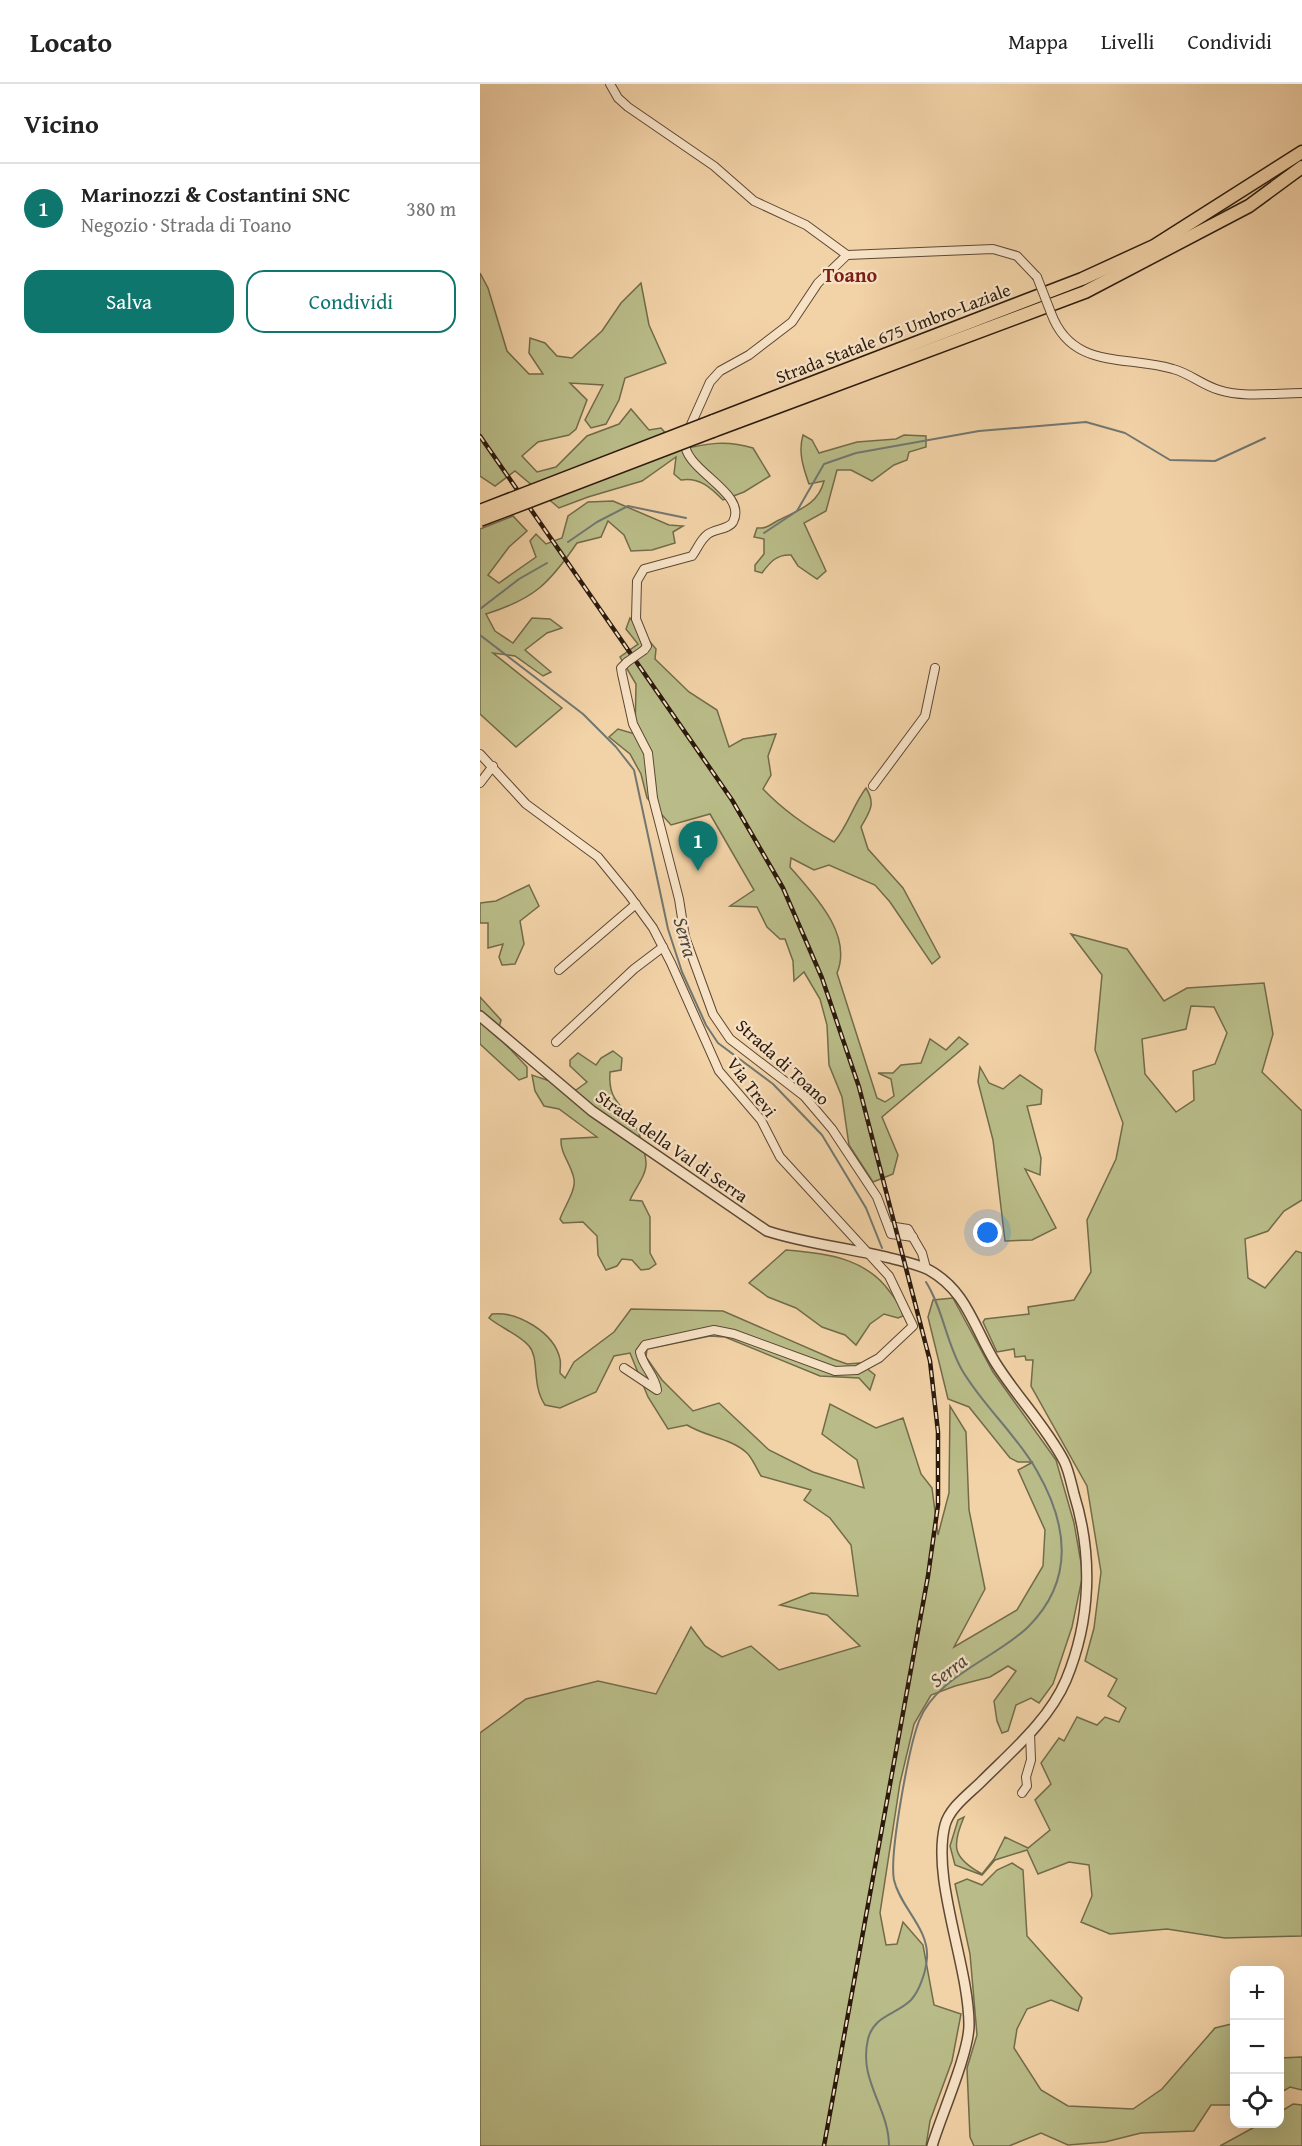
<!DOCTYPE html>
<html lang="it">
<meta charset="utf-8">
<style>
body{margin:0;font-family:"Gentium Book Plus",serif;background:#f2f2f2;color:#222}
.controls{position:absolute;right:18px;bottom:18px;display:grid;overflow:hidden;border-radius:12px;box-shadow:0 6px 24px #0002}
.controls button{width:54px;height:54px;display:grid;place-items:center;padding:0;border:0;border-bottom:2px solid #e0e0e0;background:#fff;color:#222;font:30px sans-serif}
.you{position:absolute;left:508px;top:1149px;width:21px;height:21px;margin:-15px;border:4px solid #fff;border-radius:50%;background:#1a73e8;box-shadow:0 0 0 9px #1a73e833}
.badge{display:grid;place-items:center;width:39px;height:39px;border-radius:50%;background:#0f766e;color:#fff;font-size:20px;font-weight:700}
.pin{position:absolute;translate:-50% -50px;filter:drop-shadow(0 2px 3px #0008)}
.pin::after{content:'';position:absolute;top:32px;width:21px;height:18px;background:inherit;clip-path:polygon(0 0,100% 0,50% 100%)}
.list{margin:0;padding:0;list-style:none}
h2{display:flex;justify-content:space-between;align-items:center;height:78px;margin:0;padding:0 24px;font-size:26px}
h2 small{font-size:20px;font-weight:400;color:#767676}
.list li{display:grid;grid-template-columns:39px 1fr auto;gap:18px;align-items:center;box-sizing:border-box;height:90px;padding:0 24px;border-top:2px solid #e0e0e0}
.list b{display:block;font-size:22px;white-space:nowrap}
.list p{margin:0;font-size:20px;white-space:nowrap;color:#767676}
.list em{font-size:20px;font-style:normal;color:#767676}
.actions{display:flex;gap:12px;padding:18px 24px}
.actions a{flex:1;padding:14px 0;border:2px solid #0f766e;border-radius:18px;text-align:center;font-size:21px;color:#0f766e}
.actions .main{background:#0f766e;color:#fff}
.icon{flex:none;width:33px;height:33px;fill:none;stroke:currentColor;stroke-width:2;stroke-linecap:round;stroke-linejoin:round}
.map{position:relative;flex:none;width:822px;height:2062px;overflow:hidden}
header{display:flex;align-items:center;gap:36px;box-sizing:border-box;height:84px;padding:0 30px;background:#fff;border-bottom:2px solid #e0e0e0}
header strong{font-size:28px}
nav{display:flex;gap:33px;margin-inline-start:auto;font-size:21px}
main{display:flex}
aside{flex:1;background:#fff}
.map>svg:first-child{display:block}
.green{fill:#b9bc88;stroke:#726b4a;stroke-width:1.5;fill-rule:evenodd}
.lines{fill:none;stroke-linecap:round;stroke-linejoin:round}
.stream{stroke:#717770;stroke-width:2}
.minor-casing{stroke:#5d4834;stroke-width:10}
.tertiary-casing{stroke:#5d4834;stroke-width:12}
.trunk-casing{stroke:#2b1a0d;stroke-width:15}
.minor{stroke:#f7e2c6;stroke-width:8}
.tertiary{stroke:#f7e2c6;stroke-width:9}
.trunk{stroke:#f2d2a7;stroke-width:12}
.rail-casing{stroke:#2b1a0d;stroke-width:4.5}
.rail{stroke:#f7e2c6;stroke-width:2;stroke-dasharray:7;stroke-linecap:butt}
.minor-bridge-casing{stroke:#5d4834;stroke-width:10;stroke-linecap:butt}
.trunk-bridge-casing{stroke:#2b1a0d;stroke-width:15;stroke-linecap:butt}
.minor-bridge{stroke:#f7e2c6;stroke-width:8}
.trunk-bridge{stroke:#f2d2a7;stroke-width:12}
.labels{text-anchor:middle;dominant-baseline:central;stroke-width:4.5;stroke-linejoin:round;paint-order:stroke}
.street-label{font-size:18px;fill:#2b1a0d;stroke:#f7e2c6}
.neighbourhood-label{font-size:20px;font-weight:bold;fill:#7a1f14;stroke:#f7e2c6}
.water-label{font-size:20px;font-style:italic;fill:#4e483f;stroke:#f7e2c6}
</style>
<header>
<strong>Locato</strong>
<nav><a>Mappa</a><a>Livelli</a><a>Condividi</a></nav>
</header>
<main>
<aside>
<h2>Vicino<small></small></h2>
<ul class="list">
<li><span class="badge">1</span><div><b>Marinozzi &amp; Costantini SNC</b><p>Negozio · Strada di Toano</p></div><em>380 m</em></li>
</ul>
<div class="actions"><a class="main">Salva</a><a>Condividi</a></div>
</aside>
<div class="map">
<svg width="822" height="2062" viewBox="0 0 822 2062">
<rect width="100%" height="100%" fill="#f2d2a7"/>
<filter id="stains"><feTurbulence type="fractalNoise" baseFrequency=".00333" numOctaves="4"/><feColorMatrix values="0 0 0 0 .2 0 0 0 0 .09 0 0 0 0 .02 0 0 0 .5 -.17"/></filter>
<radialGradient id="worn" r=".72"><stop offset=".6" stop-color="#630" stop-opacity="0"/><stop offset="1" stop-color="#630" stop-opacity=".3"/></radialGradient>
<!-- green -->
<g class="green">
<path d="M0,189l8,15 19,63 22,23h14l-14,-21 1,-15 15,5 12,13 15,2 30,-27 19,-28 20,-20 8,42 17,38 -41,15 -6,22 -13,24 -15,4 -6,-8 18,-35 -33,-2 17,17 -11,29 -7,6 -31,7 -16,14 15,16 19,-5 31,-31 32,-12 12,-15 18,21 12,-2 20,22c26,-7 46,-10 72,-2l17,28 -26,16 -21,8c-12,-12 -23,-23 -42,-20l-7,-6 2,-17 -34,24 -54,16 -29,11 -44,-37 -20,15 -15,-10z"/>
<path d="M323,351l9,5 7,13 38,-11 39,-3 8,-4 22,1v11l-17,5 -2,8 -13,5 -22,16 -21,-11h-14l-11,41 -22,12 22,48 -9,8 -19,-13 -7,-11c-14,-1 -21,7 -29,18l-7,-2v-6l9,-11v-15l-10,-2 3,-9c10,1 14,-4 22,-8 19,-10 39,-15 45,-39l-15,3c-6,-17 -11,-32 -6,-49z"/>
<path d="M133,417l56,24 14,1 -10,6 2,11 -23,7 -21,1 -7,-16 -16,-14 -7,16 -24,6c-28,41 -43,56 -91,71l9,17 18,12 19,-25 18,1 12,9 -15,5 -22,17 26,22 -8,4 -28,-20 -22,-3 69,55 -46,39 -36,-33v-185l33,-13 14,15 -18,16 -21,28 11,8 37,-26 -6,-16 6,-7 10,10 16,-6 6,-22 20,-14z"/>
<path d="M150,534l26,31 -1,10 34,33 28,18 12,37 14,-8 33,-5 -8,22 3,19 -8,14c21,22 44,38 71,53 14,-16 19,-37 32,-54 10,16 4,23 -5,39l7,22 35,39 37,69 -8,7 -42,-62 -15,-17 -46,-20 -15,5 -23,-12 -1,9c24,28 63,67 47,106l40,125 8,4 9,-6 -3,-17 -13,-6h15l8,-8 20,-2 9,-24 16,11 13,-13 9,7 -86,73 16,38 -5,19 -20,8 -24,-37 -7,-48 -13,-32 -2,-40 -7,-26 -16,-27 -10,9 -1,-20 -8,-22h-5l-13,-12 -10,-20 -27,-1 24,-16 -44,-76 -39,11 -24,-27 -6,-24 -11,-20 -21,-17 9,-8 17,5 1,-50 -16,-27 18,-13 -12,-15z"/>
<polygon points="49,801 59,822 40,837 44,860 35,880 22,881 19,873 23,860 8,864 8,839 0,839 0,819 16,817"/>
<path d="M591,850l56,15 37,52 23,-13 77,-5 9,51 -11,38 40,39v89l-18,11 -16,20 -23,8 3,39 17,10 31,-37 6,2v683l-77,2 -58,-9 -57,5 -29,-12 11,-26 -3,-31 -20,-3 -31,12 -11,-24 -32,10 -13,15 -27,-10 -5,-19 8,-26 6,-3c-13,30 -11,41 18,57l12,-15 11,-22 23,11 22,-18 -15,-30 16,-16 -10,-21 18,-25 5,3 13,-24 20,8 8,-8 14,5 7,-14 -18,-12 9,-17 -32,-18 9,-33 7,-56 -14,-86 -56,-100 2,-26h-7l-1,-4 -10,1 -1,-8 -17,3 -14,-30 2,-3 44,-5 -1,-7 46,-7 17,-28 -4,-52 29,-61 7,-36 -28,-73 7,-75zM711,922l23,1 13,26 -12,31 -22,7 1,29 -18,12 -31,-38 -3,-35 44,-10z"/>
<polygon points="0,913 21,936 17,951 47,983 47,993 39,996 0,960"/>
<path d="M133,967l9,7 -1,12 -11,2c-2,27 9,30 23,49 6,9 12,30 13,41 1,13 -11,26 -16,38l12,1 8,16v36l6,11 -7,5 -8,1 -9,-10 -10,-1 -5,7 -11,4 -8,-15 -1,-19 -14,-14 -20,1 -3,-4c4,-12 16,-28 14,-40 -3,-16 -14,-25 -13,-40l36,-2 -38,-28 -15,-3 -9,-15 -3,-16 44,15 11,-8 -17,-16v-6l8,-7 18,12 5,-7z"/>
<polygon points="500,983 509,999 523,1005 540,991 562,1006 561,1020 547,1022 561,1074 560,1091 545,1085 576,1144 552,1156 525,1157 513,1056 498,998"/>
<path d="M306,1166c40,3 80,8 104,42 6,8 11,14 13,24l-5,2 -14,-4 -14,10 -14,21 -11,-10 -23,-8 -26,-19 -28,-11 -19,-14z"/>
<path d="M473,1214l40,74 63,88 18,63 9,51 -11,53 -19,57 -14,19 -8,-5 -15,7 -8,26 -6,2 -5,-12 -3,-20 22,-30 -8,-5 -18,11 -35,9 -24,9 -17,29 -14,59 -20,130 6,32 11,-1 6,-22 20,23 11,60 27,9 -9,47 -22,60 -4,25h-446v-413l46,-34 72,-18 58,13 35,-67 14,19 17,11 29,-11 28,24 81,-24 -33,-31 -47,-10 31,-12 47,3 -7,-51 -21,-27 -26,-18 7,-10 -50,-14c-4,-7 -8,-16 -13,-22 -16,-16 -42,-17 -61,-29l-19,4 -20,-32 -18,-44 -16,3 -18,36 -36,16 -15,-3c-14,-21 -5,-46 -16,-59 -9,-11 -28,-18 -40,-28l3,-4c25,-3 62,18 68,45 1,4 0,10 0,14l5,5 9,-16 40,-30 17,-23 92,2 110,48 14,5 13,-1 15,12 -5,15 -11,-12 -39,-2 -95,-39 -15,-1 -63,13 -1,8 16,23 31,31 26,-8 50,47 44,22 51,16 -7,-28 -35,-26 8,-30 46,24 27,-10 18,56 11,14 6,47 11,-42 1,-87 16,26 3,78 16,79 -31,58 63,-37 26,-44 2,-36 -27,-60 15,-8h-15l-8,-4 -41,-51 -21,-8 -20,-82 5,-17z"/>
<polygon points="532,1779 543,1786 547,1852 602,1914 598,1927 571,1916 547,1925 537,1945 534,1964 561,2006 588,2022 653,2025 682,2005 735,1944 751,1940 754,1945 754,2021 731,2021 714,2047 661,2049 625,2058 588,2061 561,2049 529,2062 494,2062 490,2053 487,1984 497,1951 490,1870 475,1800 487,1795 502,1801 517,1786"/>
<polygon points="822,1973 822,2006 810,2003 800,2009 800,1974"/>
<polygon points="813,2020 822,2021 822,2062 740,2062 780,2040 800,2040 800,2028"/>
</g>
<g class="lines">
<!-- stream -->
<g class="stream">
<polyline points="284,449 317,427 344,380 376,369 499,347 606,338 645,349 690,376 735,377 785,354"/>
<polyline points="88,458 117,438 148,422 206,434"/>
<polyline points="0,525 39,495 67,479"/>
<polyline points="0,551 103,630 136,663 154,686 188,845 202,888 226,941 238,959 293,1000 342,1051 386,1124 402,1164"/>
<path d="M409,2062c0,-39 -31,-65 -21,-107 6,-24 28,-24 43,-39 9,-10 15,-29 16,-42 2,-30 -27,-51 -33,-78 -5,-26 15,-133 25,-159 17,-44 77,-63 109,-94 47,-47 40,-102 9,-156 -20,-36 -54,-65 -75,-101 -16,-28 -19,-61 -36,-88"/>
</g>
<defs>
<g id="minor">
<polyline points="130,0 138,14 148,23 234,82 274,117 326,141 367,171"/>
<polyline points="367,171 513,165 537,172 557,193"/>
<path d="M571,229c21,57 74,42 122,56 16,4 29,16 46,21 25,8 57,3 83,3"/>
<polyline points="209,345 230,298 240,287 269,271 312,238 338,199 367,171"/>
<path d="M164,566l3,-4 -11,-27 1,-38 7,-12 48,-13c6,-8 8,-16 16,-22 7,-5 21,-5 25,-12 16,-30 -52,-52 -48,-82"/>
<polyline points="147,578 141,584 142,590 153,640 168,669 173,714 199,815 205,853 233,930 250,955 324,1012 352,1045 397,1113 411,1150 433,1153"/>
<path d="M0,670l46,50 72,53 31,38 24,33 18,35 48,108 42,49 19,37 109,119 24,50 -34,32 -22,12 -22,1 -101,-37 -20,-4 -69,15 -5,7c3,15 15,23 17,38l-33,-22"/>
<polyline points="0,699 13,682"/>
<polyline points="393,702 445,632 455,584"/>
<polyline points="79,886 156,820"/>
<polyline points="76,958 154,885 183,863"/>
<polyline points="409,1142 428,1145 442,1169 446,1184"/>
<polyline points="542,1709 547,1702 546,1693 551,1676 550,1649"/>
</g>
<path id="tertiary" d="M0,932l112,95 175,120c40,13 82,17 123,27 13,3 27,6 39,12 38,21 45,58 66,92 21,34 50,63 69,99 5,10 7,22 10,33 19,61 17,126 -8,186 -17,40 -54,71 -84,101 -13,13 -32,26 -37,44 -14,54 24,141 24,200 0,28 -28,91 -37,121"/>
<g id="trunk">
<polyline points="233,337 602,195 674,162 822,68"/>
<polyline points="233,347 605,208 769,122 822,83"/>
</g>
</defs>
<!-- minor casing -->
<use href="#minor" class="minor-casing"/>
<!-- tertiary casing -->
<use href="#tertiary" class="tertiary-casing"/>
<!-- trunk casing -->
<use href="#trunk" class="trunk-casing"/>
<!-- minor -->
<use href="#minor" class="minor"/>
<!-- tertiary -->
<use href="#tertiary" class="tertiary"/>
<!-- trunk -->
<use href="#trunk" class="trunk"/>
<defs>
<polyline id="rail" points="0,352 252,716 303,804 342,894 379,1003 450,1277 458,1348 458,1421 448,1492 344,2062"/>
</defs>
<!-- rail casing -->
<use href="#rail" class="rail-casing"/>
<!-- rail -->
<use href="#rail" class="rail"/>
<defs>
<g id="minor-bridge">
<polyline points="557,193 571,229"/>
<polyline points="147,578 164,566"/>
</g>
<g id="trunk-bridge">
<polyline points="0,427 233,337"/>
<polyline points="0,436 233,347"/>
</g>
</defs>
<!-- minor-bridge casing -->
<use href="#minor-bridge" class="minor-bridge-casing"/>
<!-- trunk-bridge casing -->
<use href="#trunk-bridge" class="trunk-bridge-casing"/>
<!-- minor-bridge -->
<use href="#minor-bridge" class="minor-bridge"/>
<!-- trunk-bridge -->
<use href="#trunk-bridge" class="trunk-bridge"/>
</g>
<g class="labels">
<!-- street labels -->
<g class="street-label">
<text transform="translate(413 249) rotate(-21)">Strada Statale 675 Umbro-Laziale</text>
<text transform="translate(303 978) rotate(42)">Strada di Toano</text>
<text transform="translate(272 1003) rotate(53)">Via Trevi</text>
<text transform="translate(192 1062) rotate(35)">Strada della Val di Serra</text>
</g>
<!-- neighbourhood labels -->
<g class="neighbourhood-label">
<text x="370" y="190">Toano</text>
</g>
<!-- water labels -->
<g class="water-label">
<text transform="translate(206 853) rotate(74)">Serra</text>
<text transform="translate(468 1586) rotate(-37)">Serra</text>
</g>
</g>
<rect width="100%" height="100%" filter="url(#stains)"/>
<rect width="100%" height="100%" fill="url(#worn)"/>
</svg>
<div class="controls">
<button>+</button>
<button>−</button>
<button><svg class="icon" aria-label="locate" viewBox="0 0 24 24"><circle cx="12" cy="12" r="6"/><path d="M12 2v4M12 18v4M2 12h4M18 12h4"/></svg></button>
</div>
<div class="you"></div>
<div class="pin badge" style="left:218px;top:787px">1</div>
</div>
</main>
